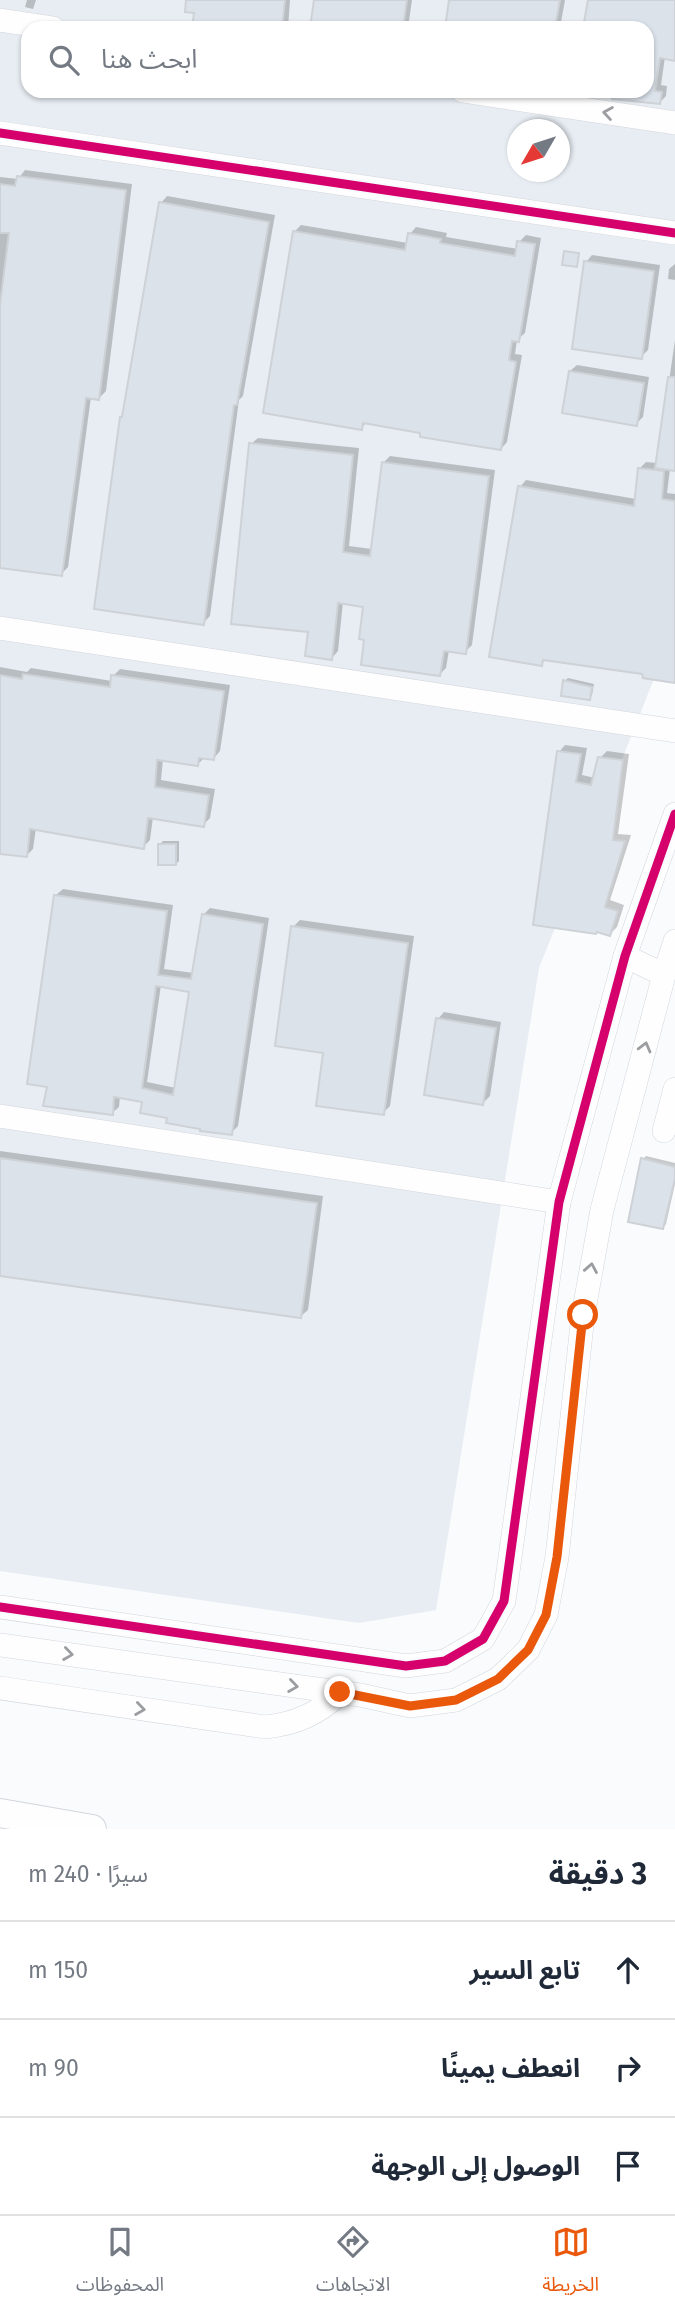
<!DOCTYPE html>
<html lang="ar">
<meta charset="utf-8">
<style>
body{margin:0;font-family:"Fira Sans","Noto Sans Arabic",sans-serif;background:#f2f2f3;color:#1f2937;direction:rtl}
.compass{position:absolute;left:507px;top:119px;width:63px;height:63px;border-radius:50%;background:#fff;box-shadow:0 2px 5px #0004;rotate:231deg}
.stop{position:absolute;width:21px;height:21px;margin:-16px;border:5px solid #ea580c;border-radius:50%;background:#fff}
.stop.end{background:#ea580c;border-color:#fff;box-shadow:0 2px 7px #0008}
.list{margin:0;padding:0;list-style:none}
h2{display:flex;justify-content:space-between;align-items:center;height:91px;margin:0;padding:0 28px;font-size:30px}
h2 small{font-size:23px;font-weight:400;color:#747a83}
.list li{display:grid;grid-template-columns:46px 1fr auto;gap:21px;align-items:center;box-sizing:border-box;height:98px;padding:0 28px;border-top:2px solid #e0e1e3}
.list b{display:block;font-size:26px;white-space:nowrap}
.list em{font-size:23px;font-style:normal;color:#747a83}
.icon{flex:none;width:38px;height:38px;fill:none;stroke:currentColor;stroke-width:2;stroke-linecap:round;stroke-linejoin:round}
.map{position:relative;flex:none;width:675px;height:1829px;overflow:hidden;direction:ltr}
.search{position:absolute;background:#fff;box-shadow:0 2px 5px #0004;left:21px;right:21px;top:21px;height:77px;display:flex;align-items:center;gap:18px;box-sizing:border-box;padding:0 24px;border-radius:21px;color:#747a83;font-size:26px}
.sheet{height:385px;background:#fff}
nav{display:flex;justify-content:space-around;align-items:center;box-sizing:border-box;height:98px;border-top:2px solid #e0e1e3;background:#fff;font-size:19px;color:#747a83}
nav a{display:grid;justify-items:center;gap:4px}
nav .on{color:#ea580c}
.map>svg:first-child{display:block}
.built{fill:#e7edf3;fill-rule:evenodd}
.shadow{fill:#0003;fill-rule:evenodd}
.building{fill:#dbe2ea;stroke:#ced2d6;stroke-width:2;fill-rule:evenodd}
.lines{fill:none;stroke-linecap:round;stroke-linejoin:round}
.minor-casing{stroke:#d3d6db;stroke-width:24}
.major-casing{stroke:#d3d6db;stroke-width:30}
.minor{stroke:#fefeff;stroke-width:23}
.major{stroke:#fefeff;stroke-width:28}
.cycleway-casing{stroke:#f8fbfe;stroke-width:13}
.cycleway{stroke:#d6006c;stroke-width:9}
.oneway{stroke:#9b9da0}
.route{stroke:#ea580c;stroke-width:9}
</style>
<div class="map">
<svg width="675" height="1829" viewBox="0 0 675 1829">
<rect width="100%" height="100%" fill="#f9fbfd"/>
<!-- built -->
<path class="built" d="M0,0h675v626l-136,342 -103,642 -77,13 -359,-52zM28,28h619v63h-619zM518,130h42v42h-42z"/>
<!-- shadow -->
<g class="shadow">
<polygon points="27,0 36,0 33,9 25,7"/>
<polygon points="188,0 290,0 288,28 194,28 196,11"/>
<polygon points="316,0 412,0 408,28 311,28"/>
<polygon points="451,0 565,0 560,28 447,28"/>
<polygon points="589,0 675,0 675,59 665,57 661,85 667,86 666,96 660,102 606,97 606,91 647,91 647,28 585,28"/>
<polygon points="25,170 132,184 106,391 99,398 91,397 68,567 61,574 0,566 0,177 18,179"/>
<polygon points="167,196 275,215 243,396 239,400 210,616 203,623 121,417 124,415 161,203"/>
<polygon points="301,225 408,243 410,234 416,227 447,233 446,237 518,249 519,242 526,235 541,238 525,333 517,340 515,354 522,355 507,442 501,449 367,422 361,428 294,232"/>
<polygon points="592,255 660,265 648,350 641,357 586,262"/>
<polygon points="675,264 675,280 668,279 669,269"/>
<polygon points="675,340 675,469 670,469 667,493 675,494 675,681 644,673 546,659 541,664 520,487 526,480 636,499 639,469 646,462 657,463"/>
<polygon points="577,365 649,377 643,417 636,424 570,371"/>
<polygon points="258,438 359,448 349,546 372,549 383,463 390,456 495,470 472,645 465,652 449,650 446,668 440,674 366,639 365,605 343,602 338,651 332,658 310,630 251,444"/>
<polygon points="0,667 27,672 31,668 112,681 113,676 120,669 230,685 220,751 214,758 205,757 198,764 163,759 161,780 215,789 210,818 203,825 153,817 150,840 143,847 36,828 33,849 26,856 0,852"/>
<polygon points="568,678 594,684 592,695 589,699 565,681"/>
<polygon points="565,745 587,748 582,775 595,778 600,758 607,751 629,754 618,834 631,835 610,900 624,905 617,927 610,934 559,752"/>
<polygon points="163,841 179,841 179,861 176,864 160,844"/>
<path d="M63,889l110,16 -9,64 30,4 9,-58 7,-7 59,10 -31,208 -7,7 -62,-16 -25,-17 -24,-4 -1,11 -7,6 -63,-27 7,-191zM161,985l30,5 -15,98 -29,-6z"/>
<polygon points="300,920 414,936 390,1106 383,1113 325,1052 293,927"/>
<polygon points="444,1012 501,1022 490,1096 483,1103 438,1019"/>
<polygon points="0,1151 323,1196 308,1310 301,1316 0,1274"/>
<polygon points="646,1156 675,1163 675,1184 666,1224 663,1228 643,1159"/>
</g>
<!-- building -->
<g class="building">
<polygon points="186,0 285,0 282,28 192,28 194,13 185,12"/>
<polygon points="314,0 407,0 403,28 310,28"/>
<polygon points="449,0 560,0 555,28 445,28"/>
<polygon points="588,0 675,0 675,61 660,58 655,91 662,92 660,104 612,99 612,91 647,91 647,28 583,28"/>
<polygon points="17,176 126,190 99,400 86,398 62,576 0,568 0,305 9,233 0,233 0,184 15,186"/>
<polygon points="159,202 269,222 237,405 234,405 204,625 94,609 120,417 122,417"/>
<polygon points="293,231 405,250 408,233 441,239 440,243 515,256 517,241 535,244 519,342 512,341 509,360 516,362 501,450 420,437 420,433 363,423 362,430 263,413"/>
<polygon points="564,251 579,253 577,267 562,265"/>
<polygon points="584,261 654,271 642,359 572,349"/>
<polygon points="569,371 644,383 637,426 562,413"/>
<polygon points="668,377 675,377 675,471 655,468"/>
<polygon points="249,443 353,455 343,552 370,556 382,462 489,476 466,654 444,651 440,676 361,665 364,640 359,639 363,607 338,603 332,660 305,656 308,632 231,624"/>
<polygon points="638,468 664,471 662,499 675,501 675,683 643,678 642,674 543,660 542,666 489,657 518,486 634,506"/>
<polygon points="23,674 110,687 111,675 224,691 214,760 199,758 198,766 157,760 155,787 209,795 204,827 148,818 144,849 30,829 27,857 0,854 0,675 22,679"/>
<polygon points="563,680 592,687 590,700 561,696"/>
<polygon points="557,751 581,754 576,782 591,785 598,757 623,760 613,840 625,841 605,907 618,911 610,936 597,932 596,934 533,925"/>
<rect x="158" y="844" width="18" height="21"/>
<path d="M54,895l113,16 -9,64 33,4 11,-65 61,10 -31,211 -32,-4v-2l-34,-6 1,-5 -27,-5 2,-11 -28,-5 -1,18 -70,-9 4,-19 -20,-3zM156,986l33,6 -16,103 -31,-7z"/>
<polygon points="291,926 408,943 384,1115 316,1106 323,1053 275,1046"/>
<polygon points="436,1018 496,1028 483,1105 424,1095"/>
<polygon points="0,1158 317,1203 301,1318 0,1276"/>
<polygon points="641,1158 675,1167 675,1178 663,1229 628,1222"/>
</g>
<g class="lines">
<defs>
<g id="minor">
<polyline points="0,20 53,28"/>
<polyline points="463,91 675,123"/>
<polyline points="0,133 675,233"/>
<polyline points="0,628 675,731"/>
<polyline points="625,956 664,975"/>
<polyline points="0,1116 559,1202"/>
<polyline points="664,1131 675,1089"/>
<polyline points="0,1607 406,1666 445,1661 483,1639 504,1601 559,1202 625,956 675,814"/>
<polyline points="0,1645 360,1695 410,1706 456,1700 498,1679 528,1650 546,1615 557,1557 583,1315 602,1210 664,975 675,941"/>
<path d="M0,1688l265,39c30,-3 53,-13 75,-34"/>
</g>
<polyline id="major" points="0,1813 92,1829"/>
</defs>
<!-- minor casing -->
<use href="#minor" class="minor-casing"/>
<!-- major casing -->
<use href="#major" class="major-casing"/>
<!-- minor -->
<use href="#minor" class="minor"/>
<!-- major -->
<use href="#major" class="major"/>
<defs>
<g id="cycleway">
<polyline points="0,133 675,233"/>
<polyline points="0,1607 406,1666 445,1661 483,1639 504,1601 559,1202 625,956 675,814"/>
</g>
</defs>
<!-- cycleway casing -->
<use href="#cycleway" class="cycleway-casing"/>
<!-- cycleway -->
<use href="#cycleway" class="cycleway"/>
</g>
<!-- one-way arrows -->
<defs><path id="oneway-chevron" d="M-2-3.5L2.5 0L-2 3.5" fill="none" stroke-width="1.6" stroke-linecap="round" stroke-linejoin="round" transform="scale(1.75)"/></defs>
<g class="oneway">
<use href="#oneway-chevron" transform="translate(608 113) rotate(-171)"/>
<use href="#oneway-chevron" transform="translate(645 1047) rotate(-75)"/>
<use href="#oneway-chevron" transform="translate(591 1268) rotate(-80)"/>
<use href="#oneway-chevron" transform="translate(68 1654) rotate(8)"/>
<use href="#oneway-chevron" transform="translate(293 1686) rotate(8)"/>
<use href="#oneway-chevron" transform="translate(140 1709) rotate(8)"/>
</g>
<g class="lines">
<!-- route -->
<polyline class="route" points="340,1692 410,1706 456,1700 498,1679 528,1650 546,1615 557,1557 583,1315"/>
</g>
</svg>
<svg class="compass" viewBox="-18 -18 36 36"><path d="M0-13l5 13h-10z" fill="#e53935"/><path d="M0 13l5-13h-10z" fill="#747a83"/></svg>
<div class="stop" style="left:583px;top:1315px"></div>
<div class="stop end" style="left:340px;top:1692px"></div>
<div class="search"><svg class="icon" aria-label="search" viewBox="0 0 24 24"><circle cx="10" cy="10" r="6"/><path d="M15 15l6 6"/></svg>ابحث هنا</div>
</div>
<section class="sheet">
<h2>3 دقيقة<small>سيرًا · 240 m</small></h2>
<ul class="list">
<li><svg class="icon" aria-label="ahead" viewBox="0 0 24 24"><path d="M12 20V5M6 11l6-6 6 6"/></svg><div><b>تابع السير</b></div><em>150 m</em></li>
<li><svg class="icon" aria-label="right" viewBox="0 0 24 24"><path d="M7 20v-9h11M14 6l5 5-5 5"/></svg><div><b>انعطف يمينًا</b></div><em>90 m</em></li>
<li><svg class="icon" aria-label="arrive" viewBox="0 0 24 24"><path d="M6 21V4h12l-3 4 3 4H6"/></svg><div><b>الوصول إلى الوجهة</b></div></li>
</ul>
</section>
<nav>
<a class="on"><svg class="icon" aria-label="map" viewBox="0 0 24 24"><path d="M3 6l6-2 6 2 6-2v14l-6 2-6-2-6 2zM9 4v14M15 6v14"/></svg>الخريطة</a>
<a><svg class="icon" aria-label="directions" viewBox="0 0 24 24"><path d="M12 3l9 9-9 9-9-9zM9 14v-3h6M13 9l2 2-2 2"/></svg>الاتجاهات</a>
<a><svg class="icon" aria-label="saved" viewBox="0 0 24 24"><path d="M7 4h10v16l-5-4-5 4z"/></svg>المحفوظات</a>
</nav>
